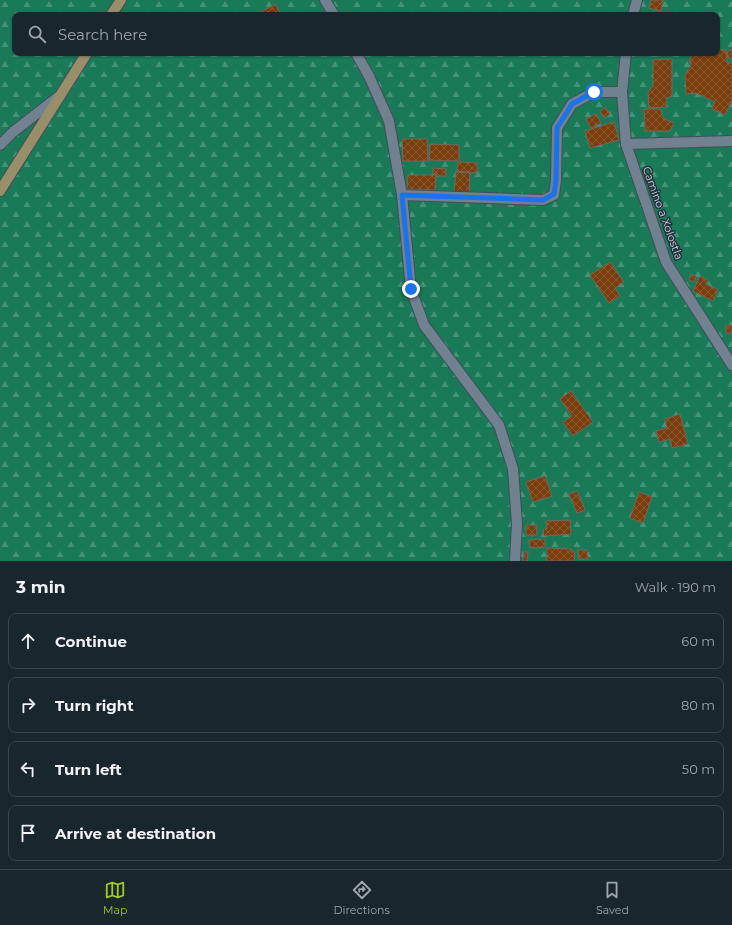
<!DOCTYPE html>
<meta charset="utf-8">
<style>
body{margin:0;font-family:Montserrat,sans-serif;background:#232e36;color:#f1f3f6}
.stop{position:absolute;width:12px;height:12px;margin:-9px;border:3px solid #1a73e8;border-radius:50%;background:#fff}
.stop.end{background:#1a73e8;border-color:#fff;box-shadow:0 1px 4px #0008}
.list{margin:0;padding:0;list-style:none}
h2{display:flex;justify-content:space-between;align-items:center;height:52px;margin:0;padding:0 16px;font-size:17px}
h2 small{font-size:13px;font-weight:400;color:#9fa5aa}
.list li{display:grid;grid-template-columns:26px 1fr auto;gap:12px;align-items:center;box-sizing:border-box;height:56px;margin:0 8px 8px;padding:0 8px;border:1px solid #38434a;border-radius:8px}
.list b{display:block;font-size:15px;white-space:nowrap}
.list em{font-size:13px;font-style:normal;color:#9fa5aa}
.icon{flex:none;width:22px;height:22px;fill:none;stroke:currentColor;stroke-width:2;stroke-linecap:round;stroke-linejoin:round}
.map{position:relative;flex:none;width:732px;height:561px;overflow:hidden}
.search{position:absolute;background:#1a262e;box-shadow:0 1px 3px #0004;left:12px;right:12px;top:12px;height:44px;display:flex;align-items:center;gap:10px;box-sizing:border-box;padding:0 14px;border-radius:8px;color:#9fa5aa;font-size:15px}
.sheet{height:308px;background:#1a262e}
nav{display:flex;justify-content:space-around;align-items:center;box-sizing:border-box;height:56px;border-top:1px solid #38434a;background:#1a262e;font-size:11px;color:#9fa5aa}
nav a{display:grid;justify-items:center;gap:2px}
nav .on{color:#a4c824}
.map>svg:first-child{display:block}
.forest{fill:url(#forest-firs);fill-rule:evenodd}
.building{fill:url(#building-cross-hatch);stroke:#78655a}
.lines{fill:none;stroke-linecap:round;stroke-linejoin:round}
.minor-casing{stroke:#414e58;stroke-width:12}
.major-casing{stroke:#414e58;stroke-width:12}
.minor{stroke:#718190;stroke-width:10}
.major{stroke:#988e69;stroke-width:10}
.route{stroke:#1a73e8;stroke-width:5}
.labels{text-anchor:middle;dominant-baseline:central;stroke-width:3;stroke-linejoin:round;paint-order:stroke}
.street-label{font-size:11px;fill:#cbd5dc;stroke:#23323e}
</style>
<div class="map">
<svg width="732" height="561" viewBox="0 0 732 561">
<defs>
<pattern id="forest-firs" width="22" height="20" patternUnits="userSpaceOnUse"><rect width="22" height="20" fill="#1a7a58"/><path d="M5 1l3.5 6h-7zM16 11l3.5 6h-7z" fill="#459277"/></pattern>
<pattern id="building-cross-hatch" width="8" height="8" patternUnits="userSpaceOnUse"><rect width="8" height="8" fill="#793d0e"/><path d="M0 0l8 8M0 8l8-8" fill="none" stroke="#8b5830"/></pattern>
</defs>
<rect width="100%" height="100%" fill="#23323e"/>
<!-- forest -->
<path class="forest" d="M0,0h732v561h-732zM15,15h702v38h-702z"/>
<!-- building -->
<g class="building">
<polygon points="651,0 663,0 661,11 649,8"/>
<polygon points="275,4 280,13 277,15 256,15"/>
<polygon points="717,35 719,35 719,50 726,50 727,63 732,63 732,101 725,115 712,109 715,102 696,93 686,94 685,75 692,63 689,62 692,55 695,56 697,53 717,53"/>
<polygon points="732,49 732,58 731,59 727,56 727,53 730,50"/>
<polygon points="672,59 672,96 666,98 667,107 649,108 648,92 653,86 653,60"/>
<polygon points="605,107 610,114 605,118 600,112"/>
<polygon points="644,109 660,109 664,119 674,123 670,131 645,131"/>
<polygon points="596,114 601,123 591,128 586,119"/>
<polygon points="614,122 619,140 590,148 585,131"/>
<polygon points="402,139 427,139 428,161 403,161"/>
<polygon points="430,144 459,145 459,161 429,160"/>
<polygon points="458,162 477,163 477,173 457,171"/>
<polygon points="433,168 446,169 446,176 436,176 437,174 433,174"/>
<polygon points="456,172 470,173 469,193 454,192"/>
<polygon points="408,175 436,175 435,190 407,189"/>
<polygon points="610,262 624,282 615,288 620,296 609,303 590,275"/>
<polygon points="691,274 696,276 694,282 689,280"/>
<polygon points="700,276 708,280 706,284 718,290 713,301 693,291"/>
<rect x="726" y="325" width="6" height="8"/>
<polygon points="571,391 593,422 573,436 563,422 572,416 560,399"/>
<polygon points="680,414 688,444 672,448 670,439 659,442 656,431 667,428 665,419"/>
<polygon points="545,476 552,496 533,502 526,482"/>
<polygon points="577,491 585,510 577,513 569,494"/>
<polygon points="639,492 652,497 643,523 630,518"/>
<polygon points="570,520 571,534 544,536 543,529 547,529 546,521"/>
<polygon points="526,525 536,525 537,535 526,535"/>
<polygon points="545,539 545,547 530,548 529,540"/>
<polygon points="547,548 571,549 571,552 575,552 574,561 547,561"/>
<polygon points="578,550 587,550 588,559 579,559"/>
<polygon points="524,552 528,552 527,561 523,561"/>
</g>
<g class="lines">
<defs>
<g id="minor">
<polyline points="325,0 334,15"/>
<polyline points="633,15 637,0"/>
<polyline points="356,53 369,76 389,121 402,195 411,289 424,325 499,425 513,469 517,524 515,561"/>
<polyline points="626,53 622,92 626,144 666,262 732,365"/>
<polyline points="626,144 732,141"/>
<polyline points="0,145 13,132 58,97"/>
<polyline points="402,195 543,200 554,195 556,180 557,128 572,104 594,92 622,92"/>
</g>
<g id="major">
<polyline points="111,15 121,0"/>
<polyline points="0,191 87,53"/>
</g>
</defs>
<!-- minor casing -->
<use href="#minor" class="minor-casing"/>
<!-- major casing -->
<use href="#major" class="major-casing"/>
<!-- minor -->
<use href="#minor" class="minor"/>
<!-- major -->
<use href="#major" class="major"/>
</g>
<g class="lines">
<!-- route -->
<polyline class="route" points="411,289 402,195 543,200 554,194 556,180 557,128 572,104 594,92"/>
</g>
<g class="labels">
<!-- street labels -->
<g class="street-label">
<text transform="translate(663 213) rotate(70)">Camino a Xolostla</text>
</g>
</g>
</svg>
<div class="stop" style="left:594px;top:92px"></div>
<div class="stop end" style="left:411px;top:289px"></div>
<div class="search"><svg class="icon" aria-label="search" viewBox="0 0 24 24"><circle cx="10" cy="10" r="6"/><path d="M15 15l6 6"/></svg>Search here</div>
</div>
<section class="sheet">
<h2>3 min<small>Walk · 190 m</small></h2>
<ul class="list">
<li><svg class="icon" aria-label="ahead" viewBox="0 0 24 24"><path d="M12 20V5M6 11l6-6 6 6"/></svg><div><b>Continue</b></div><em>60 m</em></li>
<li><svg class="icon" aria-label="right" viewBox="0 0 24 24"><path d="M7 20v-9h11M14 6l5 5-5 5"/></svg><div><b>Turn right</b></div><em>80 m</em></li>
<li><svg class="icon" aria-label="left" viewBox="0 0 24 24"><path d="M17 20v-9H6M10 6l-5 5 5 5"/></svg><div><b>Turn left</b></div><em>50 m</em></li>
<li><svg class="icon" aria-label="arrive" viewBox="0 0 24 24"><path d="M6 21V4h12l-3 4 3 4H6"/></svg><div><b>Arrive at destination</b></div></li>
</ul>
</section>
<nav>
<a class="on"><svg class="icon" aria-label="map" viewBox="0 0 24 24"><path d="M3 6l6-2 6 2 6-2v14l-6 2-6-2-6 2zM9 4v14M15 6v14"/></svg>Map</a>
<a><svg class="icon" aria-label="directions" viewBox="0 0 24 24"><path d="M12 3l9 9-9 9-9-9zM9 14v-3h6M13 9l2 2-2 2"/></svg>Directions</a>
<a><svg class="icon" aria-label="saved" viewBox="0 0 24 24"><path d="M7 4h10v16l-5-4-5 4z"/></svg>Saved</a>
</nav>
